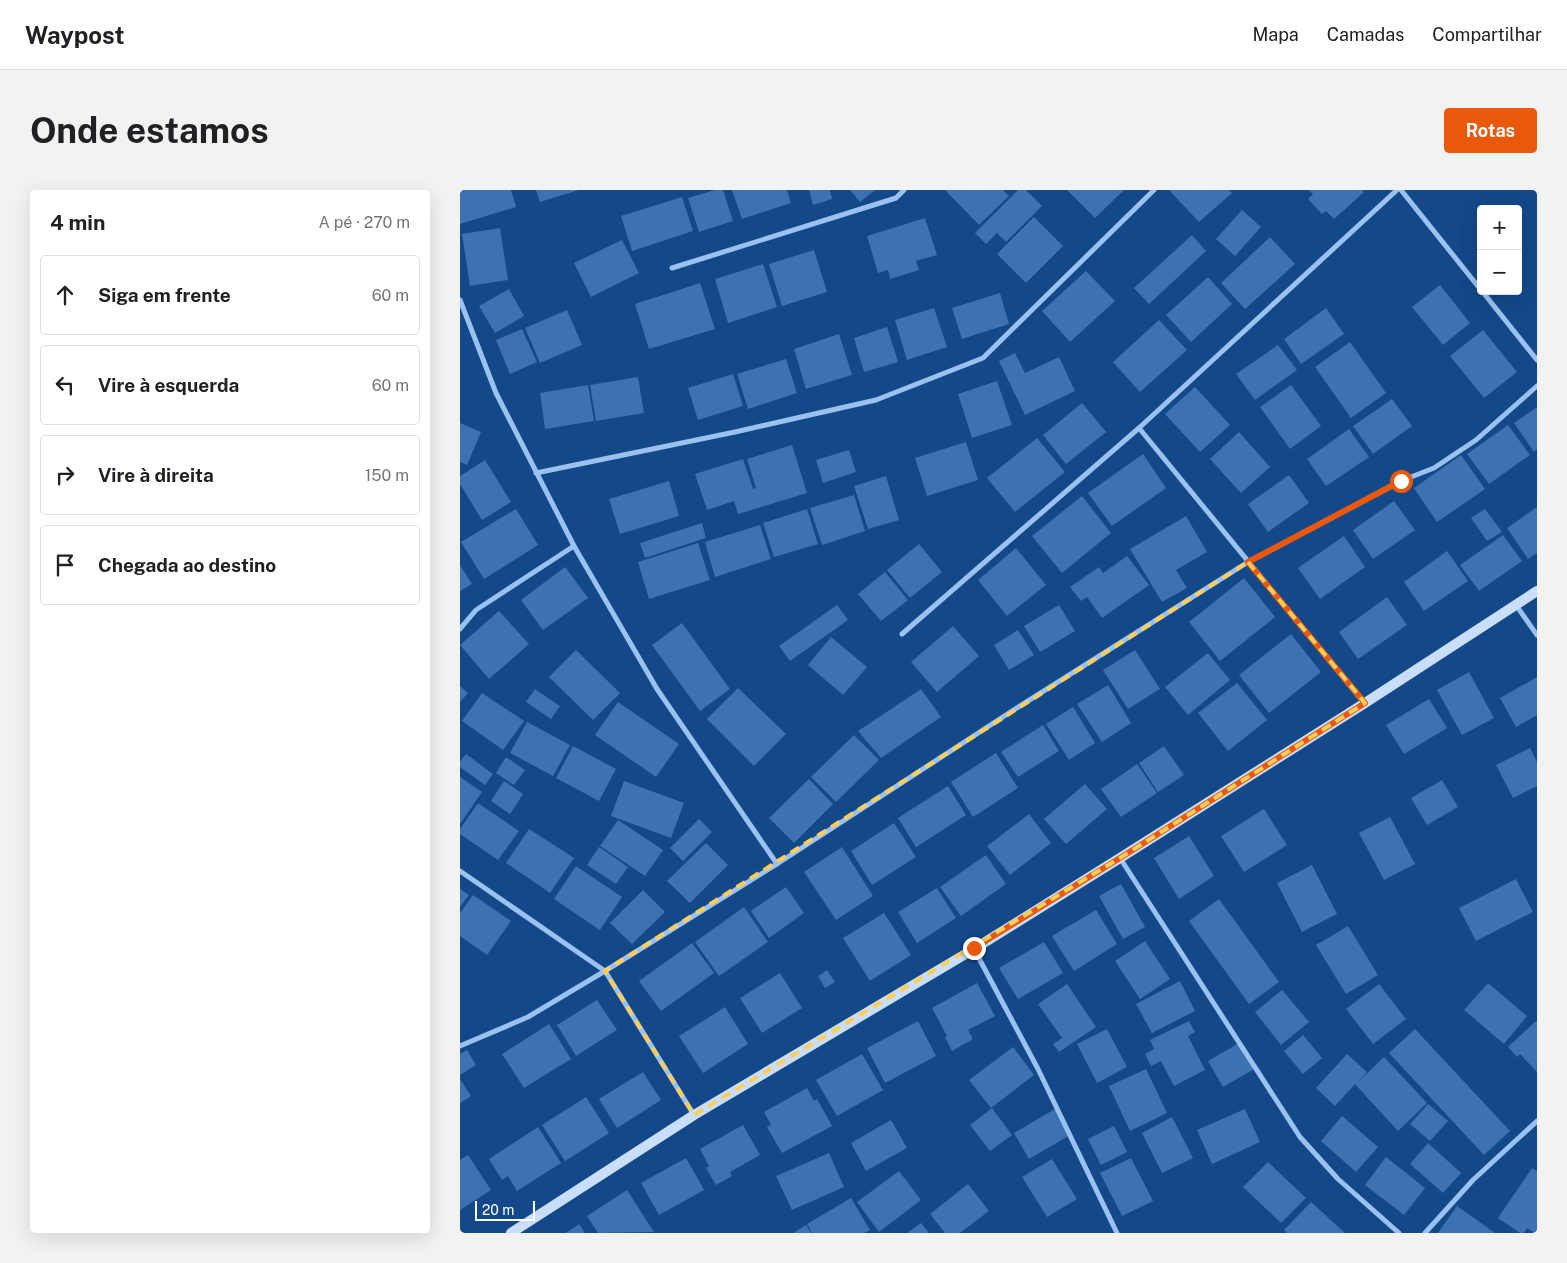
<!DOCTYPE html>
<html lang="pt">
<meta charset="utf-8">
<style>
body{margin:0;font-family:"Public Sans",sans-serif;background:#f2f2f2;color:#202124}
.controls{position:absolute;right:15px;top:15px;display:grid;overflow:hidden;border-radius:5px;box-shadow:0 5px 20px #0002}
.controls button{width:45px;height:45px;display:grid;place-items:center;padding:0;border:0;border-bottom:1px solid #e0e0e0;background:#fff;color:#202124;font:25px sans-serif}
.scale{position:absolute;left:15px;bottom:12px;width:60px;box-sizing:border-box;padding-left:5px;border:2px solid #fff;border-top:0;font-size:14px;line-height:18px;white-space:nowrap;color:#fff;-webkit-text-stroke:4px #134889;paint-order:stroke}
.stop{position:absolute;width:15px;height:15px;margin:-11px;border:4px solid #ea580c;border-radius:50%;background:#fff}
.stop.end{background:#ea580c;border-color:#fff;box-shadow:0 1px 5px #0008}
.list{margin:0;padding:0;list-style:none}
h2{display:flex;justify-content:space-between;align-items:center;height:65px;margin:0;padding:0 20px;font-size:21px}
h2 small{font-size:16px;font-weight:400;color:#757577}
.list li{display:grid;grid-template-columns:32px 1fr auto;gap:15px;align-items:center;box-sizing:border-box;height:80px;margin:0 10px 10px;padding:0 10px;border:1px solid #e0e0e0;border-radius:5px}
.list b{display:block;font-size:19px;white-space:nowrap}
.list em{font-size:16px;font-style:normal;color:#757577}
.icon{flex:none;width:28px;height:28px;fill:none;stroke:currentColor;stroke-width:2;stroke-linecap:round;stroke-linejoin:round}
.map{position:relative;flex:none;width:1077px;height:1043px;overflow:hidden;border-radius:5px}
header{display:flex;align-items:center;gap:30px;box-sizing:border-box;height:70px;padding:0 25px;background:#fff;border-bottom:1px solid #e0e0e0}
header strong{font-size:24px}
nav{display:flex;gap:28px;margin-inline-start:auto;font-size:18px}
.intro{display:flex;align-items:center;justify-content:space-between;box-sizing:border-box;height:120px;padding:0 30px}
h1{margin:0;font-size:35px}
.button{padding:12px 22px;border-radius:5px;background:#ea580c;color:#fff;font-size:18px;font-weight:700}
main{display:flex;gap:30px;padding:0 30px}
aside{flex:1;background:#fff;border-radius:5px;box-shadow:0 5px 20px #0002}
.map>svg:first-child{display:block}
.building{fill:#3c71b2}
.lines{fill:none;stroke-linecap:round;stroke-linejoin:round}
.street{stroke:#9ac1f0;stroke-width:5}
.secondary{stroke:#c8defb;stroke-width:10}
.route{stroke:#ea580c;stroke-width:6}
.marked{fill:none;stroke:#ffce58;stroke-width:4;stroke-dasharray:10 6;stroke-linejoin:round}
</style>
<header>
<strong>Waypost</strong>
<nav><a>Mapa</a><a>Camadas</a><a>Compartilhar</a></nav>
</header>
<div class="intro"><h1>Onde estamos</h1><a class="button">Rotas</a></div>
<main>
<aside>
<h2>4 min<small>A pé · 270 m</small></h2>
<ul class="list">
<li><svg class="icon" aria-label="ahead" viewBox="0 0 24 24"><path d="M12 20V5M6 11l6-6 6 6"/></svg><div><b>Siga em frente</b></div><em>60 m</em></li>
<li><svg class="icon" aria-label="left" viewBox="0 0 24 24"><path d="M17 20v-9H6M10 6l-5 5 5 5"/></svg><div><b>Vire à esquerda</b></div><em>60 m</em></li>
<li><svg class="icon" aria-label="right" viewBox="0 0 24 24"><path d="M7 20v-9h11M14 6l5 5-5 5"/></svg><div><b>Vire à direita</b></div><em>150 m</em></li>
<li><svg class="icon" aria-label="arrive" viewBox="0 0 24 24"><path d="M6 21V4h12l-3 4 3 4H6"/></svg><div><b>Chegada ao destino</b></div></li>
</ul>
</aside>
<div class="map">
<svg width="1077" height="1043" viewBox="0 0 1077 1043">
<rect width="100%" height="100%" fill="#134889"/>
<!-- building -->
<g class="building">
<polygon points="0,0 51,0 56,17 0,34"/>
<polygon points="76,0 119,0 80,12"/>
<polygon points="255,0 263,0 273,31 239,42 228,8"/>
<polygon points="272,0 327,0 331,13 282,29"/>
<polygon points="349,0 370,0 372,9 353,15"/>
<polygon points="390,0 415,0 400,12"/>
<polygon points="485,0 543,0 549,6 519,35"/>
<polygon points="558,0 566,0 582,16 546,52 537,43 526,54 515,43"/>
<polygon points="607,0 664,0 635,28"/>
<polygon points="709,0 769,0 772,3 739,32"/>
<polygon points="849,0 902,0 904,2 874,29 866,21 862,24 848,9 853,4"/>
<polygon points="222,7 233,41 172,61 161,26"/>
<polygon points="782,20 801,37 775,66 756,49"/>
<polygon points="574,27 603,56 566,93 537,64"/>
<polygon points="465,28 477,65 456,71 459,80 430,89 428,80 418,83 407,46"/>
<polygon points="40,38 48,90 10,96 2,44"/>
<polygon points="732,45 746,61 689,114 674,98"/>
<polygon points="810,47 835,74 785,119 761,93"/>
<polygon points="162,50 179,83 131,107 114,73"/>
<polygon points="354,60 367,102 322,116 309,74"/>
<polygon points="303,74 317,117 268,133 255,89"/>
<polygon points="626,81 655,111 610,152 582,121"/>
<polygon points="748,87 772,114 731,152 706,125"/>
<polygon points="240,93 255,139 189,159 175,114"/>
<polygon points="980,95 1010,133 983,155 952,117"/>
<polygon points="49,99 64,126 35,143 19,116"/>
<polygon points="540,103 549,134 502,149 492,118"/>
<polygon points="474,118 487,157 447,170 435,130"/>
<polygon points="866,118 884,144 841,174 824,149"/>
<polygon points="107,120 122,155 80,173 65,138"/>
<polygon points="699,130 727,160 680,202 653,172"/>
<polygon points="427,137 438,172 404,182 394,148"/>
<polygon points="62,139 77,172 50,184 36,150"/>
<polygon points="1023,140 1057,182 1024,208 990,166"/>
<polygon points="379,144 392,185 346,199 334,159"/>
<polygon points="890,152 926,203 891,228 855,177"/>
<polygon points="818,155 837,180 795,210 776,184"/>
<polygon points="555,163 565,183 599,167 615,201 565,225 539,171"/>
<polygon points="326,169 337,203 288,219 277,184"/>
<polygon points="273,184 283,216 238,230 228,198"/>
<polygon points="178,187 184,223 136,231 130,195"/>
<polygon points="537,191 552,235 512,248 498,204"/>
<polygon points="128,195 134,231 85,239 80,203"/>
<polygon points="831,195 861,236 830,259 800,217"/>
<polygon points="735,197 770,235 740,262 705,224"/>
<polygon points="932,209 952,236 913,264 893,236"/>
<polygon points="622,213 646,242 606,274 583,245"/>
<polygon points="1077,217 1077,259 1074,262 1054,233"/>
<polygon points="0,233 21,242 7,275 0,272"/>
<polygon points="1048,235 1070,265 1029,294 1007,264"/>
<polygon points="889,239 909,267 866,296 847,269"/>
<polygon points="779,242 810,277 781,303 750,269"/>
<polygon points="577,248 605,282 555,322 527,288"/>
<polygon points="506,252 518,290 467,306 455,268"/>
<polygon points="332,255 347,303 278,324 274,311 247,320 235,284 283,269 293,299 296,298 287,269"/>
<polygon points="389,260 396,282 363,293 356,270"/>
<polygon points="683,264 706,298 652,336 628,303"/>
<polygon points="1001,265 1025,299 977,332 954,298"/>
<polygon points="25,270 51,312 22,330 0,294 0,286"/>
<polygon points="829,285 849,313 808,342 788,314"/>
<polygon points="426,286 439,330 408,339 394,296"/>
<polygon points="209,291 219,326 160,344 149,309"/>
<polygon points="394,305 405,341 362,355 350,318"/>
<polygon points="622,306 651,343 602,383 572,346"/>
<polygon points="934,311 955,340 913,369 893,340"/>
<polygon points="1077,317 1077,363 1068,369 1047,338"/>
<polygon points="56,319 78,355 24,389 1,352"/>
<polygon points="347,319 358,354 314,367 303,333"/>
<polygon points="1025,319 1042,342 1027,351 1011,328"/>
<polygon points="726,326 747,362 716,380 727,398 702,412 670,359"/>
<polygon points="242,333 246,348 185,368 180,353"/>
<polygon points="300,335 311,369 255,387 245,352"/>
<polygon points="1043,345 1062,371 1019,401 1000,375"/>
<polygon points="884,346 905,377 860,409 838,378"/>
<polygon points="238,353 250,390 189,409 178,372"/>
<polygon points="459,354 482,382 450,408 427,380"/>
<polygon points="556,358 586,395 547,426 518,390"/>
<polygon points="987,361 1008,391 964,421 944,392"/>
<polygon points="667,366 689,395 642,428 627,407 621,411 610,397 639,377 643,383"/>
<polygon points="0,375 12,394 0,401"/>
<polygon points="105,377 128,408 83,440 61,410"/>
<polygon points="425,382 448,410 421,431 398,404"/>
<polygon points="784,388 815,427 760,471 729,432"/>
<polygon points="927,407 947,435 898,469 879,442"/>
<polygon points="377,415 388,430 330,471 319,456"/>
<polygon points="599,415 615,441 580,462 564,436"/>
<polygon points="39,421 69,454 29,489 0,455"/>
<polygon points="222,433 270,499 240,521 192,455"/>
<polygon points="493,436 519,466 477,502 451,472"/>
<polygon points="558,440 574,465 549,480 534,455"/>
<polygon points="831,444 861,482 809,523 779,485"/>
<polygon points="371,447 407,477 383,505 348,475"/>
<polygon points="116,460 160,503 133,530 89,487"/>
<polygon points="675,460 700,499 668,519 643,480"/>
<polygon points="748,463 770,490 728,525 705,497"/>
<polygon points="1009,482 1034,528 1002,545 977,500"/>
<polygon points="1077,487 1077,525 1056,537 1040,508"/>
<polygon points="777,493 807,530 768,561 738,523"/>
<polygon points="648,495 671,533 642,552 617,514"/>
<polygon points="0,496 8,503 0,512"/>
<polygon points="278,498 326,544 294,576 247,529"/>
<polygon points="75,499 100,516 91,529 66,512"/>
<polygon points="461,499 481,527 421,568 398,541"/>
<polygon points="22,503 64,531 43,560 2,531"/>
<polygon points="969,509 987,538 944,564 926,535"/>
<polygon points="158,512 219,554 196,587 135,545"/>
<polygon points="613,517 635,553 609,570 586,534"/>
<polygon points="67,532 110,555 93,586 50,563"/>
<polygon points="583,535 599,561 558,587 541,562"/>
<polygon points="394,545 419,570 376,612 351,587"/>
<polygon points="113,556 156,579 139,611 96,588"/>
<polygon points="704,556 724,585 698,602 679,573"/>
<polygon points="1070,558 1077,572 1077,596 1053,608 1036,575"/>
<polygon points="536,563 558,598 513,627 491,592"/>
<polygon points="6,564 33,584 25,595 0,577 0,572"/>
<polygon points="46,567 65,580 54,595 36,583"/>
<polygon points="677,574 697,603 661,627 641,599"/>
<polygon points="0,587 22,602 0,634"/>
<polygon points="349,589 373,614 334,653 309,628"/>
<polygon points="982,590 998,617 967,635 951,608"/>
<polygon points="44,591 63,604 50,624 31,611"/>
<polygon points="164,591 224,613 211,648 151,626"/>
<polygon points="625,594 647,619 606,654 584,629"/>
<polygon points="488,596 506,625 456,657 438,628"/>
<polygon points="18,613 59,641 38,670 0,644 0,639"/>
<polygon points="804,619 827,655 784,682 761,646"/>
<polygon points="569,624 591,653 550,685 527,656"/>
<polygon points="930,627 955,674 924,690 899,643"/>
<polygon points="239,629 252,642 223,671 210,658"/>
<polygon points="158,630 203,660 185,686 140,656"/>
<polygon points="434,633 456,667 412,695 391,661"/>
<polygon points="69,639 114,668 90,703 46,673"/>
<polygon points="729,646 754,686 719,709 694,668"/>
<polygon points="246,653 268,675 230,713 207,691"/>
<polygon points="139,657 168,677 156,694 127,675"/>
<polygon points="382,657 413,706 376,730 344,682"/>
<polygon points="526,665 546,694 501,726 480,697"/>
<polygon points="852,675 877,724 842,742 817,693"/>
<polygon points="116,676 162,707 140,740 94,709"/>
<polygon points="1056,689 1073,722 1016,751 999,718"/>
<polygon points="661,694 685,737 663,749 639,706"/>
<polygon points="326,697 344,723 309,748 291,721"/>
<polygon points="477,698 496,728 457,753 438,722"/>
<polygon points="0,699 9,705 0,717"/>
<polygon points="183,700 205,722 172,754 150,733"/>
<polygon points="13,705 51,731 27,765 0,746 0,723"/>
<polygon points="759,709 819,792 789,814 729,731"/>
<polygon points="284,717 308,752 259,786 235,752"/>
<polygon points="636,720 657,754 614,781 592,746"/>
<polygon points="424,723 451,765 410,791 383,748"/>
<polygon points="888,736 918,785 886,804 856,755"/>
<polygon points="685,751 710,789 680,809 655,771"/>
<polygon points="584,752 603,783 558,809 539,778"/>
<polygon points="232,753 254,783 201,821 179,791"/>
<polygon points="367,780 375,792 365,798 358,786"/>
<polygon points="320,783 342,818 302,843 280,808"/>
<polygon points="720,791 735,821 692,843 676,814"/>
<polygon points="517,793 535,826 508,840 513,849 492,861 485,847 487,846 472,818"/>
<polygon points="1028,793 1067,826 1044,854 1004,820"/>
<polygon points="607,794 636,837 599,862 593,854 602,848 578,814"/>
<polygon points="919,794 946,829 913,854 886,819"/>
<polygon points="822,800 849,832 821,855 795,822"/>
<polygon points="137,810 157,840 116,866 97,835"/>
<polygon points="265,817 288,854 243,883 219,846"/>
<polygon points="458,831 476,866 425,893 407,858"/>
<polygon points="729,831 735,842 728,846 745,880 714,896 701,871 691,876 685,864 694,859 690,850"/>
<polygon points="1076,831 1077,832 1077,882 1060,864 1057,867 1048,857"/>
<polygon points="89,834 111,869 64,898 42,864"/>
<polygon points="647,839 667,877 637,893 617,854"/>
<polygon points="955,839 1050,941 1024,965 929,863"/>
<polygon points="843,845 862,868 843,884 824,861"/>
<polygon points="779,853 794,879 763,897 748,871"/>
<polygon points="553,857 574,885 531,918 509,890"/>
<polygon points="7,860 16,875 0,885 0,864"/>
<polygon points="402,864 423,900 377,926 356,890"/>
<polygon points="887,864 907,882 898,892 924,867 967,913 938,941 895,894 875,916 856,898"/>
<polygon points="686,879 707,923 670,941 649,896"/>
<polygon points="183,882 201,910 157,938 139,909"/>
<polygon points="0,889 11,906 0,913"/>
<polygon points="347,898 354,911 357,909 372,936 322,963 307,937 311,935 304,922"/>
<polygon points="126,907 149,943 105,971 82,935"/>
<polygon points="968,914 988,931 970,951 950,934"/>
<polygon points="532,918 552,945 530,961 510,935"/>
<polygon points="595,919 610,945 569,969 554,943"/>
<polygon points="785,919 800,952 752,974 737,940"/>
<polygon points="882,926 918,957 896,982 861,951"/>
<polygon points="712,927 733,968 702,983 682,943"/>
<polygon points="431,930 447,958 406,981 391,953"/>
<polygon points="283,935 300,965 270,982 272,986 256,995 246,978 249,976 240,959"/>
<polygon points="654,936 667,962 641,975 628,949"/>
<polygon points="78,937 101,973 57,1001 48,986 42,990 29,969"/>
<polygon points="968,953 1001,983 983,1003 950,974"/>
<polygon points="369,963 384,997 332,1020 316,986"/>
<polygon points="8,965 31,1000 0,1020 0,970"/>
<polygon points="926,967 965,998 944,1025 905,995"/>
<polygon points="226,968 244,1000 199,1025 181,993"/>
<polygon points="671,968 693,1011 662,1026 640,983"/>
<polygon points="592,969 617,1009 587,1027 562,987"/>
<polygon points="808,972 846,1008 821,1033 783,997"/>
<polygon points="1072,978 1077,981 1077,1042 1075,1043 1067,1038 1064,1043 1060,1043 1038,1028"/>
<polygon points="439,981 461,1010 419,1042 397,1012"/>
<polygon points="508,994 529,1021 500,1043 485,1043 470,1024"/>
<polygon points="167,1000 194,1042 138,1043 127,1026"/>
<polygon points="391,1008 410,1040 404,1043 352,1043 347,1034"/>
<polygon points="851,1012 885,1043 827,1043 824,1040"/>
<polygon points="997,1016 1035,1043 978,1043"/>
<polygon points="461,1033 469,1043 447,1043"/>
<polygon points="119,1034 125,1043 106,1043"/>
<polygon points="346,1035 351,1043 333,1043"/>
</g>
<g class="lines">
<!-- street -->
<g class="street">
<polyline points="941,0 1021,100"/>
<polyline points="212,78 436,8 444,0"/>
<polyline points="1022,101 1077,170"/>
<polyline points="0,110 36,203 114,356 197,499 317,674"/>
<polyline points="679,238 904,513"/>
<polyline points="76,283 275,242 416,210 523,168 694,0"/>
<polyline points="1056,415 1077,445"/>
<polyline points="0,439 16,420 114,356"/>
<polyline points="442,444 679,238 937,0"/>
<polyline points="660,668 840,947 878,989 939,1043"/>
<polyline points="0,681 145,781 234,925"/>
<polyline points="514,759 578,879 657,1043"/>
<polyline points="0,856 68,827 145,781 317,674 552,521 788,372 941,291 974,278 1016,250 1077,196"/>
<polyline points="965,1043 1013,990 1077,931"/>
</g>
<!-- secondary -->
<polyline class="secondary" points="51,1043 234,925 514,759 660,668 905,513 1077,401"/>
</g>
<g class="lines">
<!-- route -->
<polyline class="route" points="514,758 660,668 905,513 788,372 941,291"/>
</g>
<!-- marked area -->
<path class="marked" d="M788,372l117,141 -245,155 -426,257 -89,-144z"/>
</svg>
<div class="controls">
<button>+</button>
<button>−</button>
</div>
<div class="scale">20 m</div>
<div class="stop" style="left:941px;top:291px"></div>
<div class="stop end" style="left:514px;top:758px"></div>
</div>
</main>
